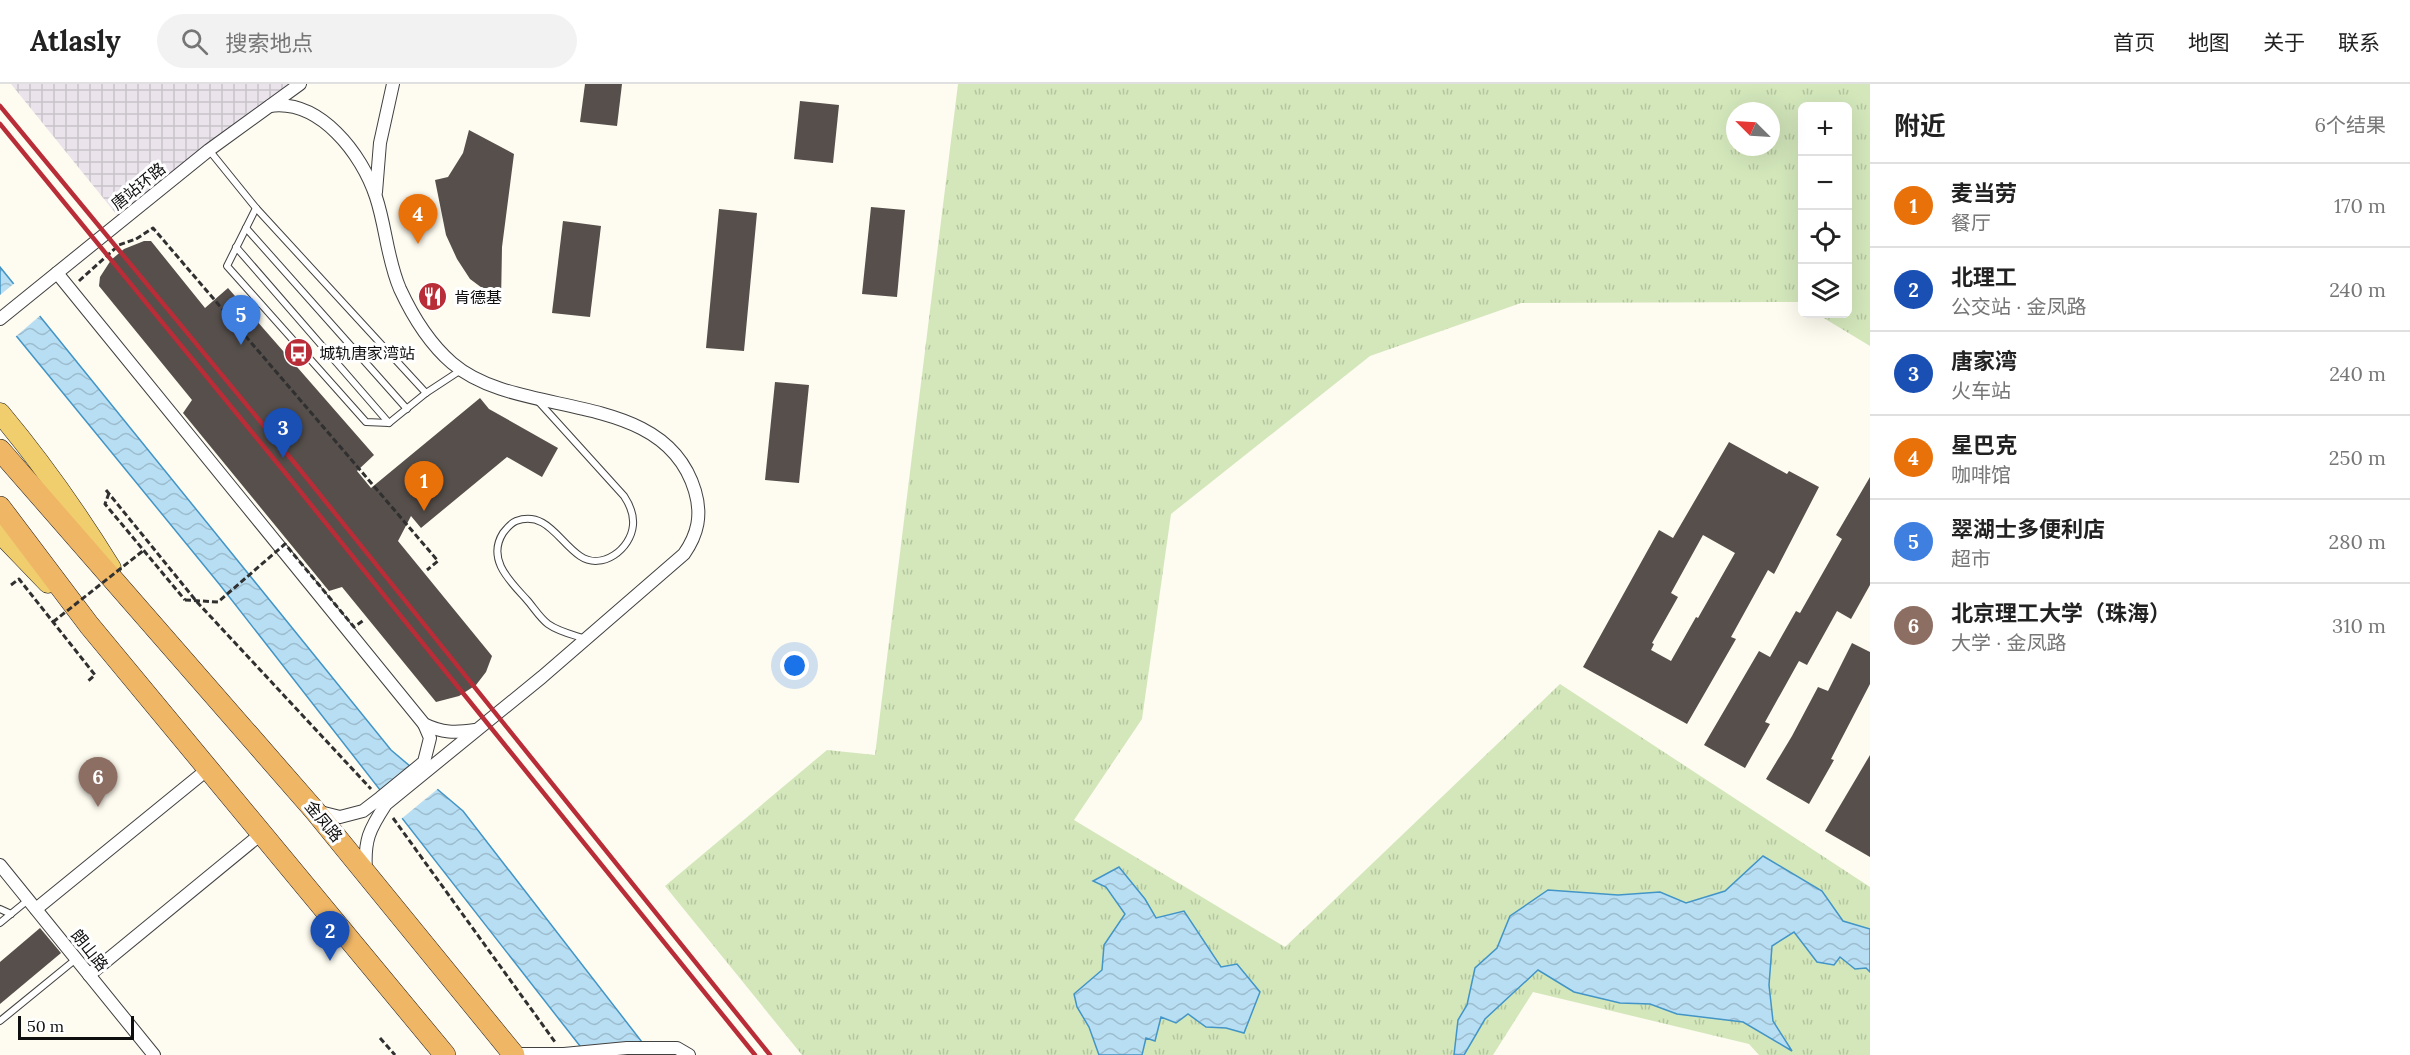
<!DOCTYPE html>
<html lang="zh">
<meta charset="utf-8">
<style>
body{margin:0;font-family:Lora,"Noto Sans SC",serif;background:#f2f2f2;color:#222}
.controls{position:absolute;right:18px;top:18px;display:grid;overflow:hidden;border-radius:9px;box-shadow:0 6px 24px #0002}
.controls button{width:54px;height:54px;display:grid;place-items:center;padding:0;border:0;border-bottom:2px solid #e0e0e0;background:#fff;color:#222;font:30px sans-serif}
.compass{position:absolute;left:1726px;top:18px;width:54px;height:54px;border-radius:50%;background:#fff;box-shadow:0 6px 24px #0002;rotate:294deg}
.scale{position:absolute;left:18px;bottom:15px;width:116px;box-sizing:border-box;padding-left:6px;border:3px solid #0e0e0e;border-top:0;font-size:16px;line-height:21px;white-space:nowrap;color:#0e0e0e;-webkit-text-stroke:4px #fff;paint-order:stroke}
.you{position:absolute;left:795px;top:582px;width:21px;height:21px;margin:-15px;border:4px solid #fff;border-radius:50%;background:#1a73e8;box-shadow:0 0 0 9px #1a73e833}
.badge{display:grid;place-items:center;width:39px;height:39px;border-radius:50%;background:#b45309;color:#fff;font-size:20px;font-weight:700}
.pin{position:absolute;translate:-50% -50px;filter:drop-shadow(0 2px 3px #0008)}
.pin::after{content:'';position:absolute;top:32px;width:21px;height:18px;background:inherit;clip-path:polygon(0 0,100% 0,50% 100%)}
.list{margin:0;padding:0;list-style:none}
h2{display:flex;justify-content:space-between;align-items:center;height:78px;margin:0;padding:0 24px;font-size:26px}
h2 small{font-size:20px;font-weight:400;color:#767676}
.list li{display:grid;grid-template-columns:39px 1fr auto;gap:18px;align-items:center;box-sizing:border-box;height:84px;padding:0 24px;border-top:2px solid #e0e0e0}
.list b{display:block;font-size:22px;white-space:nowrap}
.list p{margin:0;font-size:20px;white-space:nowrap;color:#767676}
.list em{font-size:20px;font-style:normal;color:#767676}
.icon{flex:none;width:33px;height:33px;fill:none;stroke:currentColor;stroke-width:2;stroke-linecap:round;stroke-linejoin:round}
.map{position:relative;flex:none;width:1870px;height:971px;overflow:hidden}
header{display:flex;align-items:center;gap:36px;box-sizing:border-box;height:84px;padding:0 30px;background:#fff;border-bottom:2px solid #e0e0e0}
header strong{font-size:28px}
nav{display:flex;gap:33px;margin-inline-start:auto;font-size:21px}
.search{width:420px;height:54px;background:#f2f2f2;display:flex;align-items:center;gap:15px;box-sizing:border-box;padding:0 21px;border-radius:33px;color:#767676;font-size:22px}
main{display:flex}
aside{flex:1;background:#fff}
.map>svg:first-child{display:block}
.industrial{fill:url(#industrial-grid)}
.grass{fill:url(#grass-tufts);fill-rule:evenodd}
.water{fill:url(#water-waves);stroke:#4295c6;stroke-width:1.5}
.pier{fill:#fefbf0}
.building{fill:#564f4b;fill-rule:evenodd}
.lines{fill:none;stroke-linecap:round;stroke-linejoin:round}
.service-casing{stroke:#414141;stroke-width:8}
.minor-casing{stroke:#414141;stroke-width:14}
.primary-casing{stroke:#1f1f1f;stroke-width:21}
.trunk-casing{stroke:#1f1f1f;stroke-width:22}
.path{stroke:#303030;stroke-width:3;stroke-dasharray:6 3;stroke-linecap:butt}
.service{stroke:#fff;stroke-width:6}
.minor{stroke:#fff;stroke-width:12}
.primary{stroke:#f1ce6d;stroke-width:20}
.trunk{stroke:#efb666;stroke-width:21}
.rail{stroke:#b82d37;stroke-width:4.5}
.path-bridge{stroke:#303030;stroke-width:3;stroke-dasharray:6 3;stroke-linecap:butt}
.labels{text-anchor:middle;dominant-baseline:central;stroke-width:6;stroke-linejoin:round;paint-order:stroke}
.street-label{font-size:16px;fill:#0e0e0e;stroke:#fff}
.poi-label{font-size:16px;fill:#0e0e0e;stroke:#fff;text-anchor:start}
</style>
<header>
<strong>Atlasly</strong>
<div class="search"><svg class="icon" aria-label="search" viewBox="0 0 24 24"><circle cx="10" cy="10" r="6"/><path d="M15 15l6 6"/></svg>搜索地点</div>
<nav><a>首页</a><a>地图</a><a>关于</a><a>联系</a></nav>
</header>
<main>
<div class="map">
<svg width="1870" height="971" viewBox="0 0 1870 971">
<defs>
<pattern id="industrial-grid" width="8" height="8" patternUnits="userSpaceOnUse" patternTransform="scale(1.5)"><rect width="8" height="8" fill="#ebe3ec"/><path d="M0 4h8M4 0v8" fill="none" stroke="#c8c2c9"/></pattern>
<pattern id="grass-tufts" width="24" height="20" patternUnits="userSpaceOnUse" patternTransform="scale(1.5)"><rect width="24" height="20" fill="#d3e7bb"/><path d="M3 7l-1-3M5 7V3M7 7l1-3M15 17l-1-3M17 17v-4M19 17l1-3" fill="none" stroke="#b4c5a0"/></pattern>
<pattern id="water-waves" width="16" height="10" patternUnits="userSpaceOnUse" patternTransform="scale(1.5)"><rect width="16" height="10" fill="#b8def3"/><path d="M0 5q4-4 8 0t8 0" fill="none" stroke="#9dbdcf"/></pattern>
</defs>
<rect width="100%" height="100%" fill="#fefbf0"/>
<!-- industrial -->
<polygon class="industrial" points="11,0 298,0 121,136"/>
<!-- grass -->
<path class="grass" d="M958,0h912v262l-53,-32h31v-208h-46v198l-4,-2 -277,1 -151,53 -199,158 -29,205 -68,101 211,127 275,-263 310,203v168h-111l-10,-11 -216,-52 -40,63h-691l-137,-169 162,-136 48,5zM1735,27h36v36h-36z"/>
<!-- water -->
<g class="water">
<polygon points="0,183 391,666 463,727 652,971 587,971 220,501 0,232"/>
<polygon points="1763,772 1822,807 1843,837 1870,845 1870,888 1866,884 1855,885 1840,873 1834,881 1817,878 1794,848 1772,862 1769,901 1773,937 1792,967 1743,938 1677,930 1650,920 1620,919 1574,908 1538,886 1485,935 1464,971 1454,971 1458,936 1467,921 1475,884 1497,864 1510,832 1548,806 1618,811 1660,808 1686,819 1725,807"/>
<polygon points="1119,783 1145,815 1156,834 1184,827 1221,883 1237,880 1260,908 1244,949 1226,944 1206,943 1188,930 1176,939 1161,933 1155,957 1146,954 1142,971 1099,971 1089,943 1077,923 1074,910 1102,886 1104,861 1125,830 1106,803 1093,797"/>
</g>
<!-- pier -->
<g class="pier">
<polygon points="16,198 42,230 14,254 0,237 0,211"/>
<polygon points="412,680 440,703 400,736 378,708"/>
</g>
<!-- building -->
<g class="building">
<polygon points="585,0 622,0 617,42 580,38"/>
<polygon points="800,17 839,21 833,79 794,75"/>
<polygon points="469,46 514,70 502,163 501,218 470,195 457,175 446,151 435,96 448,93 463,69"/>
<polygon points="871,123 905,126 897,213 862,210"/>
<polygon points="719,125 757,129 744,267 706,264"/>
<polygon points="563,137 601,142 590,233 552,229"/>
<polygon points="144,157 151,157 205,224 228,204 374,371 357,387 371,404 480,314 489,325 558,364 542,393 507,373 421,444 411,432 398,457 492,572 486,588 476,601 459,612 436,618 342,503 329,507 183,329 192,316 99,202 100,193 111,176 124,165"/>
<polygon points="775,298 809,301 799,399 765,396"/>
<path d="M1729,358l58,32 2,-3 30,16 -45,87 -6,-4 -37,67 5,2 -49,85 -104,-57 76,-137 14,8zM1703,451l32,18 -37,65 -2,-1 -25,44 -20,-11 3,-6 -2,-1 26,-46 -7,-4z"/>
<polygon points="1870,393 1870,501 1851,535 1837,527 1807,581 1799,577 1765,638 1770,640 1745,684 1704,661 1759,567 1770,573 1796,527 1800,529 1842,455 1836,451"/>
<polygon points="1852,559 1870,568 1870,600 1831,675 1834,676 1809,720 1766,695 1792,652 1818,603 1828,607"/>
<polygon points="1870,671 1870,773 1825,747"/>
<polygon points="40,844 61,869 0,920 0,878"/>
</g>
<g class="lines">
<defs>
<g id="service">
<polyline points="209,66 256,124 426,309"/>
<polyline points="256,124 227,182 366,338 389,339 426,309 461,286"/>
<polyline points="246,144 407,325"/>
<polyline points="236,163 389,339"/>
<path d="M538,317l86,95c6,9 10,18 9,29 -2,24 -31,46 -53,31 -21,-14 -34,-46 -64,-35 -5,2 -10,8 -13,12 -17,27 8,49 24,67 7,8 13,18 21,24 11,8 26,11 38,15"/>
<polyline points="0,825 11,830"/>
<polyline points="0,839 28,816"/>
<polyline points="0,937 76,875"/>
</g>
<g id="minor">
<path d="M270,22c50,-7 92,48 106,91 10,30 11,62 24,92 12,26 30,55 52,74 67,58 212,24 243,128 7,24 3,43 -11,63l-142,123 -156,127c-17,26 -22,36 -20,67"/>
<polyline points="376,108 380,59 393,0"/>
<path d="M57,189l367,451c18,9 31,9 51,6"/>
<polyline points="0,235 209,66 300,0"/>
<polyline points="316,727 340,733 363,727 380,714 424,678 430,654 424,640"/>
<polyline points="0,781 154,971"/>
<polyline points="36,825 208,685"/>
<polyline points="89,891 261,750"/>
<polyline points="514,970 564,970 627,964 677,964 689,971"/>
</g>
<g id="primary">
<path d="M0,329c41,49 77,100 111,155"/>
<polyline points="0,449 48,499"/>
</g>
<g id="trunk">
<polyline points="0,366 315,727 514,971"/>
<polyline points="0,423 89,541 445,971"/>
</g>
</defs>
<!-- service casing -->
<use href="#service" class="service-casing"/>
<!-- minor casing -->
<use href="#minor" class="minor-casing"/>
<!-- primary casing -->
<use href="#primary" class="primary-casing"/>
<!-- trunk casing -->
<use href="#trunk" class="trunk-casing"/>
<!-- path -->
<g class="path">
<polyline points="79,197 119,161 136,155 153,144 438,477 427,486"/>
<polyline points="106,406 197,518 371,705"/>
<polyline points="109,409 105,420 185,516"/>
<polyline points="11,501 19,495 95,591 88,597"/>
<polyline points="393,734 555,958"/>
<polyline points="380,954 395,971"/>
</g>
<!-- service -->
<use href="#service" class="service"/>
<!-- minor -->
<use href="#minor" class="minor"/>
<!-- primary -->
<use href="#primary" class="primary"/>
<!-- trunk -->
<use href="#trunk" class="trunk"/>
<!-- rail -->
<g class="rail">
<polyline points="0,22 297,382 770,971"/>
<polyline points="0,40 287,391 755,971"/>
</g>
<!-- path-bridge -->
<g class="path-bridge">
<polyline points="185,516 218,518 285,460 354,543 364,536"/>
<polyline points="53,538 144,466"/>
</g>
</g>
<!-- icons -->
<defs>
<symbol id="restaurant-disc" viewBox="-11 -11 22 22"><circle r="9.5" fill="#b82d37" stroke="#fff"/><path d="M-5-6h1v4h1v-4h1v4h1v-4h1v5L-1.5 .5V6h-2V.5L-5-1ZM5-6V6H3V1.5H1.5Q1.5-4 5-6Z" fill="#fff"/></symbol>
<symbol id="bus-disc" viewBox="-11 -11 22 22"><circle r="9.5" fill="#b82d37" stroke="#fff"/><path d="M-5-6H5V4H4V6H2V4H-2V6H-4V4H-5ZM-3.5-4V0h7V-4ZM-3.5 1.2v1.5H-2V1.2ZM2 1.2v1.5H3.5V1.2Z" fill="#fff"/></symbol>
</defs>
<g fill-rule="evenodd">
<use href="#restaurant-disc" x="416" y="196" width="33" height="33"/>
<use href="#bus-disc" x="282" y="252" width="33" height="33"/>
</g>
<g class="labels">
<!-- street labels -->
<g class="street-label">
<text transform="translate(138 102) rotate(-39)">唐站环路</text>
<text transform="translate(324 737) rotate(50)">金凤路</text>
<text transform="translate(90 866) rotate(51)">朗山路</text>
</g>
<!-- poi labels -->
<g class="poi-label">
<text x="454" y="213">肯德基</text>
<text x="319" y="269">城轨唐家湾站</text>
</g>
</g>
</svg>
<div class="controls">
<button>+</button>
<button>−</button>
<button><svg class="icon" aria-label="locate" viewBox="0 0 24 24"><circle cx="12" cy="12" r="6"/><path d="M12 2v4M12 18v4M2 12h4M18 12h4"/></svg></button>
<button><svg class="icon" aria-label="layers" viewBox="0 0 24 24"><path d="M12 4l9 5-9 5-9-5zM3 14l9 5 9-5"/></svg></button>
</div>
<svg class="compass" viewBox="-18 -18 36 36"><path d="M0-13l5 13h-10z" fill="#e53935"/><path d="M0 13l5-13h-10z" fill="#767676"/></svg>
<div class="scale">50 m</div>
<div class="you"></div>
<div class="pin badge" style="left:424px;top:427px;background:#e8710a">1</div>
<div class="pin badge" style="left:330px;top:877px;background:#1a4fb4">2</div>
<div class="pin badge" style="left:283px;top:374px;background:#1a4fb4">3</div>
<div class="pin badge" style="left:418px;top:160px;background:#e8710a">4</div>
<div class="pin badge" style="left:241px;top:261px;background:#3f7fe0">5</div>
<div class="pin badge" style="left:98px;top:723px;background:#8d6e63">6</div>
</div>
<aside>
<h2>附近<small>6个结果</small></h2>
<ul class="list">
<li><span class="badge" style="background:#e8710a">1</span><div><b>麦当劳</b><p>餐厅</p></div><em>170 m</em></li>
<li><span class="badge" style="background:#1a4fb4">2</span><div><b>北理工</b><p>公交站 · 金凤路</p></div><em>240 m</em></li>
<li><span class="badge" style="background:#1a4fb4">3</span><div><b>唐家湾</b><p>火车站</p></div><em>240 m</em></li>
<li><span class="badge" style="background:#e8710a">4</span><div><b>星巴克</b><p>咖啡馆</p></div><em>250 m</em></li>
<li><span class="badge" style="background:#3f7fe0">5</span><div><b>翠湖士多便利店</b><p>超市</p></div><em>280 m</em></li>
<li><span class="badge" style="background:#8d6e63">6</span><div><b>北京理工大学（珠海）</b><p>大学 · 金凤路</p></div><em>310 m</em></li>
</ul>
</aside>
</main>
